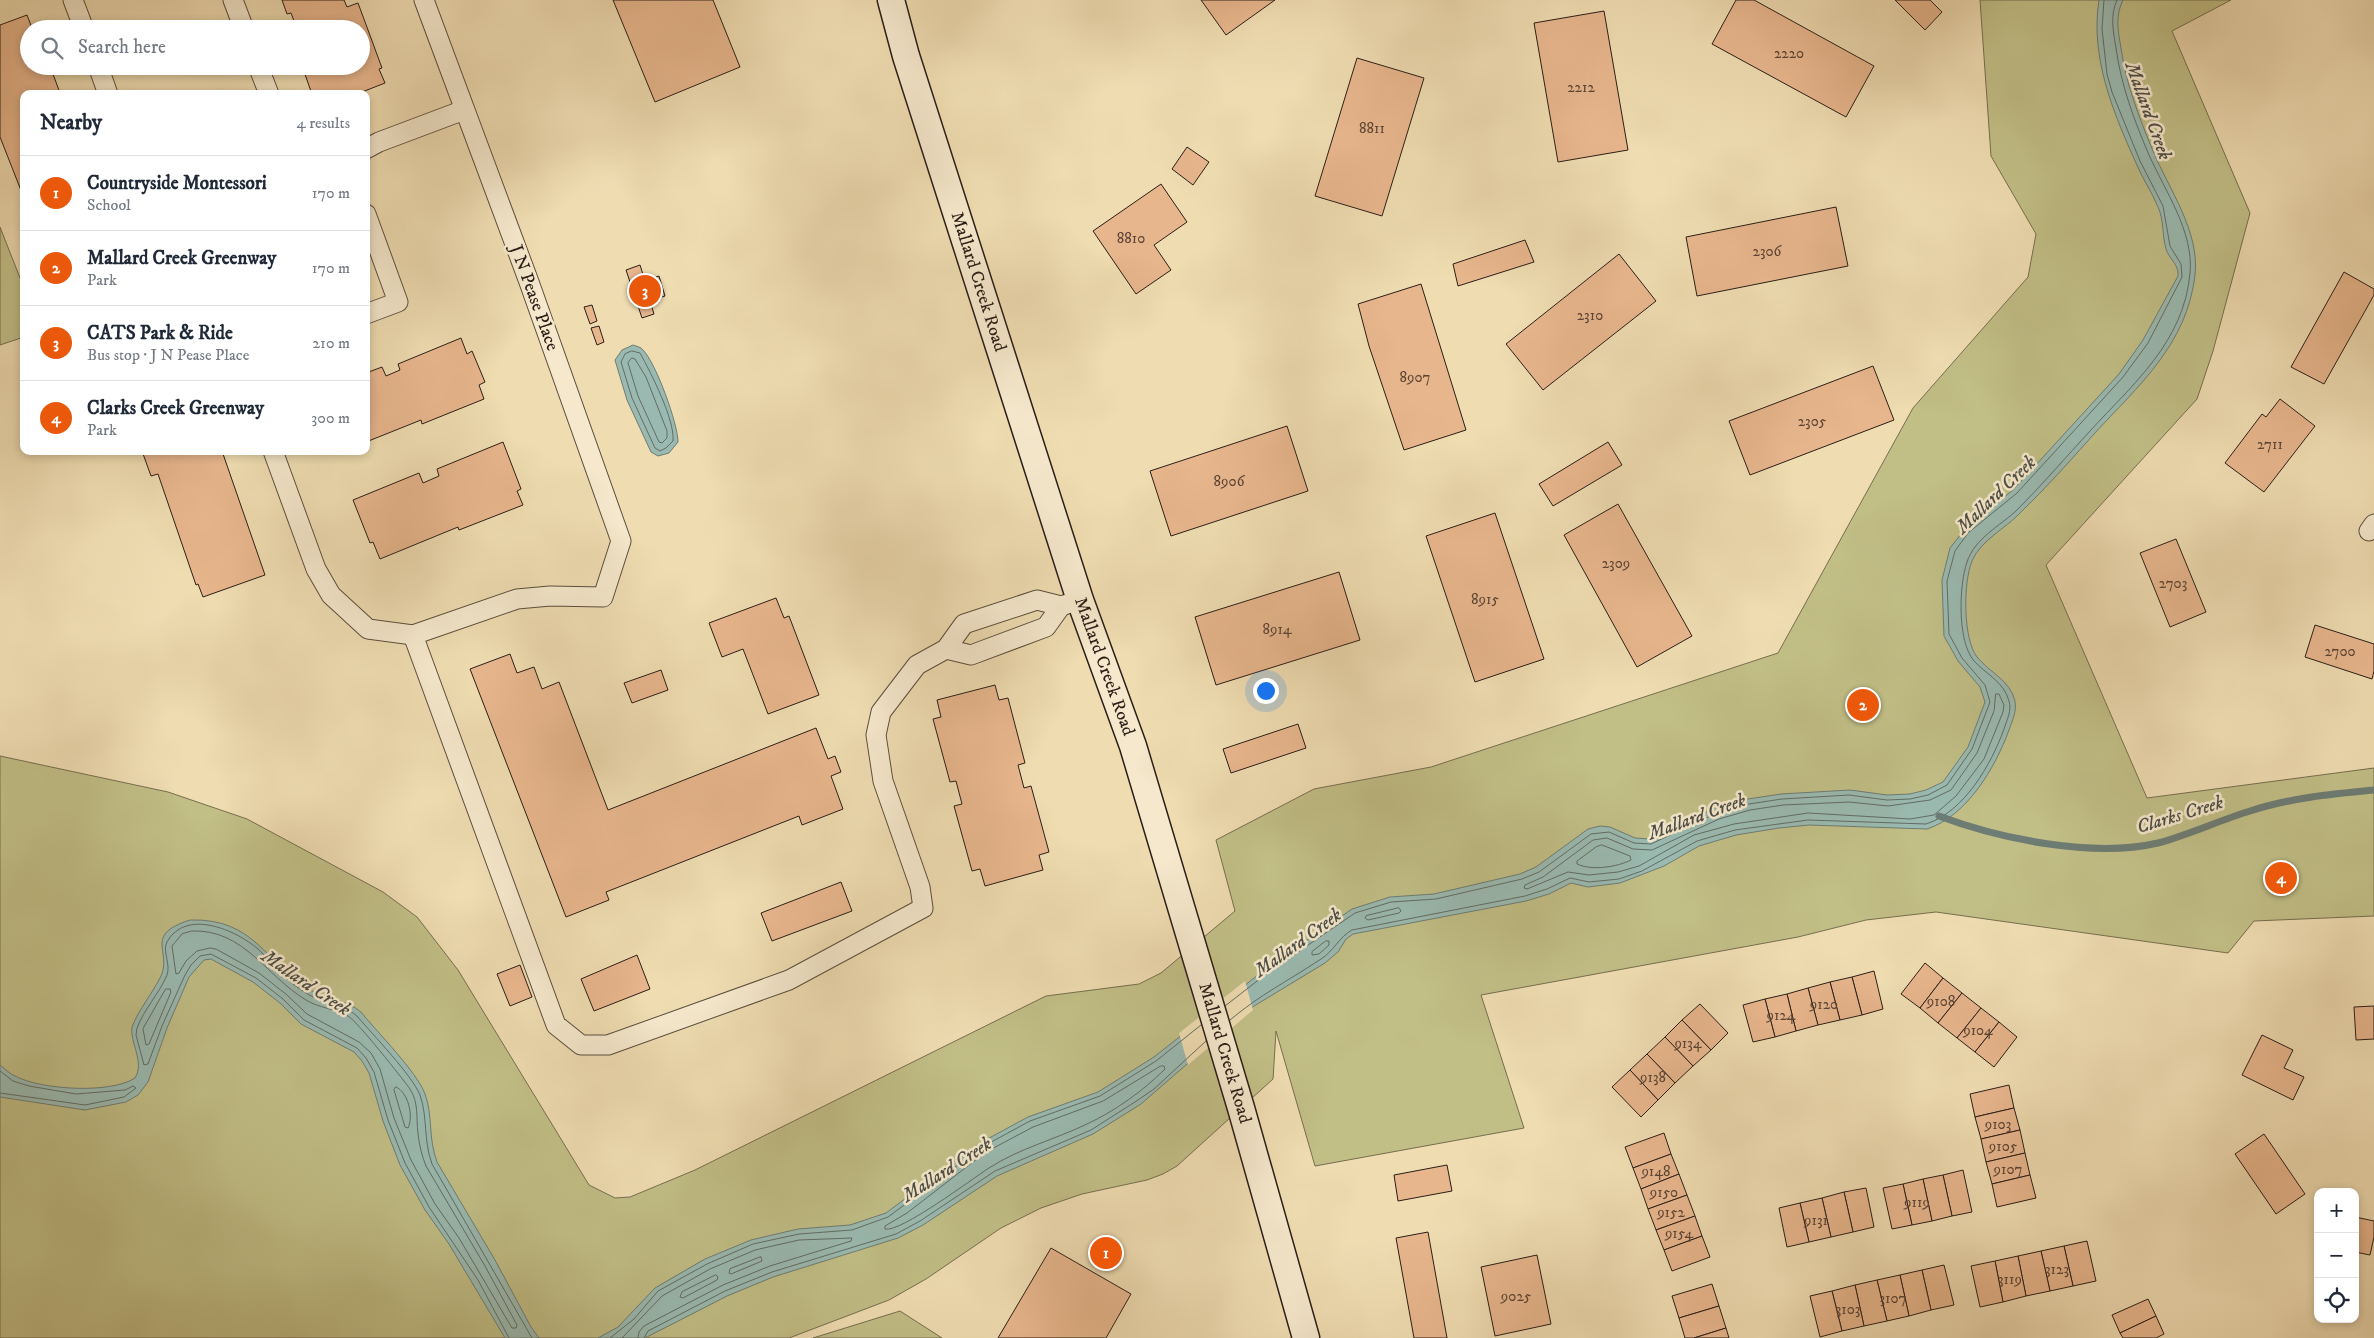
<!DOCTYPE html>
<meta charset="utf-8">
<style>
body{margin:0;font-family:"IM FELL DW Pica",serif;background:#f6f6f7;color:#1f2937}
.controls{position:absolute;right:15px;bottom:15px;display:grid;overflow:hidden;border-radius:10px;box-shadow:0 2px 8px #0003}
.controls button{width:45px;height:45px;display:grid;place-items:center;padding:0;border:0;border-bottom:1px solid #e0e1e3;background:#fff;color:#1f2937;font:25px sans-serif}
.you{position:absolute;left:1265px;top:690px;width:18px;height:18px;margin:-12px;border:4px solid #fff;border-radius:50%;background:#1a73e8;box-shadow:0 0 0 8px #1a73e833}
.badge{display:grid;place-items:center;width:32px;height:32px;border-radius:50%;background:#ea580c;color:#fff;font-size:16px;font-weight:700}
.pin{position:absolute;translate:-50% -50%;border:2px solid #fff;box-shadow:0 1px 5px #0006}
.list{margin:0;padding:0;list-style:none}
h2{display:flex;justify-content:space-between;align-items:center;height:65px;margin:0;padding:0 20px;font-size:21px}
h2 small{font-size:16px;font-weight:400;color:#747a83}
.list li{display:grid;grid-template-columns:32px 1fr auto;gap:15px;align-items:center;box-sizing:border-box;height:75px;padding:0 20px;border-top:1px solid #e0e1e3}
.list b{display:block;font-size:19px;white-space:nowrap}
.list p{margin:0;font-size:16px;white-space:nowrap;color:#747a83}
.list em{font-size:16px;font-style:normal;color:#747a83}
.icon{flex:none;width:28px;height:28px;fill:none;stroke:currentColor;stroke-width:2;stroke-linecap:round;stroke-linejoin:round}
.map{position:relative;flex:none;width:2374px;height:1338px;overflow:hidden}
.search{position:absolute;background:#fff;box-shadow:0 2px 8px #0003;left:20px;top:20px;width:350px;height:55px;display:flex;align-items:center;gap:12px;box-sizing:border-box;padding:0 18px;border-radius:28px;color:#747a83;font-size:19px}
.panel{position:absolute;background:#fff;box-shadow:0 2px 8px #0003;left:20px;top:90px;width:350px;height:365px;border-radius:10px}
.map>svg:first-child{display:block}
.green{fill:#c1be86;stroke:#766e4f}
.water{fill:#9abab1;stroke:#6d7c74}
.pier{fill:#efdcb1}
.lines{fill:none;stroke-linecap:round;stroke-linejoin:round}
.shore{stroke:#626c64;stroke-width:1}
.stream{stroke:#6d7c74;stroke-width:7}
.building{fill:#e8b68d;stroke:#2a1e18}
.street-casing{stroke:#5b4e3e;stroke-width:21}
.secondary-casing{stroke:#2a1e18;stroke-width:29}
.street{stroke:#f5e8cc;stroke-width:19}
.secondary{stroke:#f5e8cc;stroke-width:26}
.labels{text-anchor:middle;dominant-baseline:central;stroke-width:5;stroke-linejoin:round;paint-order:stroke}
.number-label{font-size:15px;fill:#5a4435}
.street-label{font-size:18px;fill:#2a1e18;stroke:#f5e8cc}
.water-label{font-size:19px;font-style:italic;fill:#4c4d46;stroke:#f5e8cc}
</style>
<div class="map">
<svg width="2374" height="1338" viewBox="0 0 2374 1338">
<rect width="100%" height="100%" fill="#efdcb1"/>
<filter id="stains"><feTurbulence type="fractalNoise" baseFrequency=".004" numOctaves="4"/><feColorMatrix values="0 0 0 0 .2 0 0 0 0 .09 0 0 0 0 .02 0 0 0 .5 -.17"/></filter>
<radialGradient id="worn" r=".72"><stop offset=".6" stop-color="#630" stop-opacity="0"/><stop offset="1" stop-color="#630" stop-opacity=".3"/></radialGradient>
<!-- green -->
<g class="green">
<polygon points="1980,0 2231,0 2172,31 2250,213 2213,351 2197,399 2046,565 2147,798 2374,768 2374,916 2254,921 2228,953 1936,912 1866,920 1798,937 1481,995 1524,1128 1315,1166 1276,1031 1273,1079 1177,1166 1163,1174 1147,1180 1082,1194 1041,1208 1001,1228 926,1279 889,1300 789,1338 0,1338 0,756 168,792 247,819 383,892 417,917 458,970 589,1185 615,1198 630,1197 695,1170 1046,996 1139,984 1161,973 1235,911 1216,840 1314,789 1431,767 1778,653 1913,408 2028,277 2036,234 1991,156"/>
<polygon points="0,227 24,288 24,335 21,338 0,345"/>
<polygon points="900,1311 942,1338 813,1338"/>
</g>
<!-- water -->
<g class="water">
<path d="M2099,0h24c-8,16 -5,31 -2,48 5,36 18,69 32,103 16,38 47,81 42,124 -8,70 -57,111 -101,159 -24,27 -48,54 -74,79 -15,16 -39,27 -48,48 -9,22 -9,78 5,96 13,16 33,23 38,44 2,10 -3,20 -6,29 -14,38 -42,86 -82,99l-118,-4 -30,3 -43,7 -37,11 -35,20 -44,17 -32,4 -17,-4 -22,11 -23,7 -173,33 -7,5 -8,13 -13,11 -71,43 -113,98 -48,30 -96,42 -74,49 -25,13 -125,39 -46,19 -82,42h-47l20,-11 37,-39 50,-29 46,-19 47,-11 52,-4 36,-12 94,-70 48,-26 70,-25 56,-35 114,-90 84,-58 38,-12 44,-3 86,-20 16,-7 52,-38 12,-3 10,1 25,11 15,1 65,-31 33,-9 33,-5 69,-4 37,5 23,-1 16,-4 17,-8 25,-35 17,-45 -5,-15 -22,-26 -14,-25 -2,-56 8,-32 15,-19 48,-39 106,-116 24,-34 35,-64c1,-12 -9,-17 -12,-27 -4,-14 -2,-29 -8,-42 -6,-15 -16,-29 -22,-44 -23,-51 -46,-106 -37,-163z"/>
<path d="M633,345c3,1 8,2 10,5 13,13 35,74 35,92l-9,11 -11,3 -7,-4 -24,-52 -12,-40 7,-10z"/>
<path d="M190,920c66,-2 75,44 122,71 16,9 35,9 49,21 16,20 56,60 64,82 8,22 3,44 12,68l58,98 36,67 8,11h-34l-56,-94 -24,-34 -25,-45 -17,-44 -14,-48 -7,-12 -8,-9 -53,-28 -21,-21 -27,-21 -42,-23 -7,1 -15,17 -22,51 -19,54 -10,13 -12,7 -41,8 -85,-13v-32c5,4 10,9 15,11 26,14 96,18 120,2 10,-16 -5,-34 -3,-51 7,-18 20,-33 29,-51 11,-25 -18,-41 29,-56z"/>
</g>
<!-- pier -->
<polygon class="pier" points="1245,981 1253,1010 1188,1065 1179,1033"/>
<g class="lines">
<!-- shore -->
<g class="shore">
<path d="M632,351l8,2c11,20 35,67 33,88l-7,7 -6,3 -5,-3 -23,-50 -11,-36 4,-8z"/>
<polygon points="632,358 635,359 646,377 667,431 667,438 662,443 659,442 638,396 628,363"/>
<polygon points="1996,694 1999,694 2004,705 2003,712 1984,759 1956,796 1934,815 1910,819 1808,813 1734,824 1694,835 1639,866 1618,872 1589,875 1568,872 1527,889 1524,888 1525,885 1543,877 1593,840 1607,838 1633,849 1652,850 1719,819 1750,810 1783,805 1849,802 1888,806 1930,800 1951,790 1977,753 1994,711"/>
<path d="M1602,845l28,11 1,4c-14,7 -39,11 -54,4v-3l19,-14z"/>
<polygon points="1399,908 1401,911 1399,913 1368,920 1365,918 1366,916"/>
<path d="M192,931c52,-2 74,45 114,69 13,8 30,9 42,16 10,6 54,62 62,73 9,14 6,29 8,44 1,12 4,23 8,33l59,100 32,59 -1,3h-4l-53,-90 -24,-34 -24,-44 -17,-42 -14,-49 -9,-16 -12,-11 -52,-28 -20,-19 -28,-22 -43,-24 -6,-1 -13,3 -11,10 -7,12 -3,1 -4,-28 10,-12z"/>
<polygon points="1326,941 1329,941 1329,945 1319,954 1312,955 1312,952"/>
<polygon points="166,989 170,989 171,992 149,1044 146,1045 143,1029"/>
<polyline points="1225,1006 1270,971 1355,913 1391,902 1436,899 1522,879 1539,872 1591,834 1609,832 1634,843 1651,844 1717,813 1749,804 1782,799 1849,795 1887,800 1910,799 1928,795 1947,785 1972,749 1990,702 1985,685 1962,658 1949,634 1947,581 1955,551 1968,533 2017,493 2123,377 2148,343 2182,277 2181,264 2170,246 2163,206 2140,161 2112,92 2107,74 2102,29 2104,0"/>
<path d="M1230,1020c31,-26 58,-39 91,-61 13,-8 18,-22 31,-29l173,-34 22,-7 23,-11 19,4 30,-3 23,-8 55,-30 38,-11 73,-10 118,4c38,-12 65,-59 78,-95 3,-10 8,-18 5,-28 -5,-19 -23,-27 -35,-40 -17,-20 -15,-76 -7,-99 8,-24 33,-36 50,-52 26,-26 49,-53 73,-79 43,-47 94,-89 100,-158 4,-41 -25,-82 -41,-118 -15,-35 -28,-70 -33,-107 -3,-17 -6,-33 1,-48"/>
<path d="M1161,1066h3l1,3c-22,22 -50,42 -78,55 -31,15 -69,25 -98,44 -17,11 -89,65 -104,61v-3l22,-13 79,-61 47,-25 70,-26z"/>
<polyline points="0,1071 13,1081 29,1086 76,1094 125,1090 133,1086 136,1088 124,1097 85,1105 0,1093"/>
<path d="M396,1087c12,5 18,29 12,41l-3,-1 -11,-37z"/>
<polygon points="761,1257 762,1261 731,1274 729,1273 730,1269"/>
<polygon points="716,1275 718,1277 717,1280 683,1298 680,1297 682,1292"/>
<path d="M509,1338l-31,-58 -49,-73 -24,-44 -17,-43 -14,-48 -8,-14 -9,-10 -53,-28 -21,-21 -27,-21 -45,-24 -11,2 -9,9 -6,10 -23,51 -14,38 -4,1 -8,-30 1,-7c7,-19 22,-34 30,-53 4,-11 -5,-24 0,-33 19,-34 69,-12 91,7 12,11 22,24 35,35 10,8 21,14 33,19 11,4 22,5 31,13 16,19 55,59 63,79 8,23 3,44 12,69l100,174"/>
<polyline points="610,1338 634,1319 658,1291 707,1264 753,1244 799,1234 852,1230 888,1217 982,1147 1030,1121 1100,1096 1156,1061 1201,1025"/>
<polyline points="622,1338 662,1296 710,1269 755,1250 799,1240 852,1238 851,1241 770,1266 723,1285 644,1326 639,1332 638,1338"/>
<polyline points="644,1338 648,1331 725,1291 772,1272 896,1234 920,1221 995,1171 1091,1130 1138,1100 1154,1089 1206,1041"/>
</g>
<!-- stream -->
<path class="stream" d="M1939,816c61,23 154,42 219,27 30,-8 60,-22 89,-31 42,-14 84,-18 127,-22"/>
</g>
<!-- building -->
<g class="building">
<polygon points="282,0 344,0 347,7 358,3 382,68 379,69 385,83 357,94 312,94 302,66 361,66 361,29 297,29 291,13 287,14"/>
<polygon points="613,0 713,0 740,67 655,102"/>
<polygon points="1201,0 1275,0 1226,35"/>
<polygon points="1736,0 1754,0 1874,66 1846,117 1712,44"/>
<polygon points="1895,0 1930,0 1942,12 1925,30"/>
<polygon points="1604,11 1628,150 1558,162 1534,23"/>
<polygon points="27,15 32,28 36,29 29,29 29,66 50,66 60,93 24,94 24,198 0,137 0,25"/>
<polygon points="1357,58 1424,78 1382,216 1315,196"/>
<polygon points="1187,147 1209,162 1193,185 1172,169"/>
<polygon points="1161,184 1187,222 1154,245 1171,270 1136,294 1093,231"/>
<polygon points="1836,207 1848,266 1697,296 1686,237"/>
<polygon points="1525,240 1534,262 1458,286 1453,264"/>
<polygon points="1619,254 1656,301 1543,390 1506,344"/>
<polygon points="640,265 645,281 659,276 665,296 650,301 654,314 642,318 626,270"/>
<polygon points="2344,272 2374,289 2374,295 2324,384 2291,367"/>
<polygon points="1421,284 1466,430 1404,450 1369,346 1358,304"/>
<polygon points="592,305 597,321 590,324 584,307"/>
<polygon points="599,326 604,342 597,345 591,328"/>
<polygon points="461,338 467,354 472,351 485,382 479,385 484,399 422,424 421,420 366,442 366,373 382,367 386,376 400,370 398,364"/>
<polygon points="1873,366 1894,420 1750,475 1729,421"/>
<polygon points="2280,399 2315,426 2264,492 2225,463 2262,414 2266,417"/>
<polygon points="1287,426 1308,491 1171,536 1150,471"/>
<polygon points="503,442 521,489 517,491 523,505 459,530 458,527 380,559 373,542 370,543 353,500 419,473 423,483 439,476 437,469"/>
<polygon points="1608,442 1622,465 1553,506 1539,484"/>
<polygon points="142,451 222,451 265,575 203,597 198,584 196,585 158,474 151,476"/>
<polygon points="1618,504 1692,636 1637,667 1564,535"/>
<polygon points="1495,513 1544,659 1475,682 1426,536"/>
<polygon points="2176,539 2206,612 2170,627 2140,553"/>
<polygon points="1339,572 1360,640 1216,685 1195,617"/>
<polygon points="776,598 784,618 789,616 819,695 768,714 743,649 722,657 709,623"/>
<polygon points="2315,625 2374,644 2374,671 2372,679 2305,657"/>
<polygon points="510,654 517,673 534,667 542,689 559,682 608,810 816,728 828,759 835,756 841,772 831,776 843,809 802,825 799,816 606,892 609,900 566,917 470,669"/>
<polygon points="661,670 668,690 632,703 624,683"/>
<polygon points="995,685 999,700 1008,698 1025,763 1018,765 1024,788 1031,786 1049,852 1039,855 1043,870 985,886 980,869 972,871 954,806 962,804 956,781 950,782 933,719 941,717 937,700"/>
<polygon points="1298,724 1306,748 1231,773 1223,749"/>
<polygon points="841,882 852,911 772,941 761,913"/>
<polygon points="637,955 650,989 594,1011 581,979"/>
<polygon points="1925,963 1943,978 1920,1008 1901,994"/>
<polygon points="520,965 532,997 510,1006 497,974"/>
<polygon points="1874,971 1883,1009 1862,1015 1852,977"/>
<polygon points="1852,977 1862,1015 1840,1020 1830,982"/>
<polygon points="1943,978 1962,993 1938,1023 1920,1008"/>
<polygon points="1830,982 1840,1020 1818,1025 1808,988"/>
<polygon points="1808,988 1818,1025 1796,1031 1787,994"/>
<polygon points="1962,993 1981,1008 1957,1038 1938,1023"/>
<polygon points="1787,994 1796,1031 1775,1037 1765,999"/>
<polygon points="1765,999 1775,1037 1753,1042 1743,1005"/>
<polygon points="1700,1004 1728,1033 1711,1050 1682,1020"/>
<polygon points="2374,1006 2374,1039 2356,1040 2354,1007"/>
<polygon points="1981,1008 1999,1022 1975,1052 1957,1038"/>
<polygon points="1682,1020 1711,1050 1693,1066 1665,1037"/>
<polygon points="1999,1022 2017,1037 1994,1067 1975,1052"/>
<polygon points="2262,1035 2293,1050 2284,1068 2304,1077 2293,1100 2242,1075"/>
<polygon points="1665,1037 1693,1066 1675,1083 1647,1054"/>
<polygon points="1647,1054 1675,1083 1658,1100 1630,1070"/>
<polygon points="1630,1070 1658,1100 1641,1117 1612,1087"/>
<polygon points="2009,1085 2014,1108 1975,1117 1970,1094"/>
<polygon points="2014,1108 2020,1130 1981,1139 1975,1117"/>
<polygon points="2020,1130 2025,1153 1986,1162 1981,1139"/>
<polygon points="1664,1133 1671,1154 1633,1168 1625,1147"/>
<polygon points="2264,1134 2305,1194 2276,1214 2235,1154"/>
<polygon points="2025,1153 2030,1175 1992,1184 1986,1162"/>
<polygon points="1671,1154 1679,1174 1641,1189 1633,1168"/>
<polygon points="1447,1165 1452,1191 1398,1201 1394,1175"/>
<polygon points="1963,1170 1972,1212 1952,1216 1943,1175"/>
<polygon points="1679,1174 1687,1195 1648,1209 1641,1189"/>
<polygon points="1943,1175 1952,1216 1932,1221 1923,1179"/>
<polygon points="2030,1175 2036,1198 1997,1207 1992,1184"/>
<polygon points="1923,1179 1932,1221 1912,1225 1903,1184"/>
<polygon points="1903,1184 1912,1225 1892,1229 1883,1188"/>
<polygon points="1866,1188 1874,1227 1853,1232 1844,1192"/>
<polygon points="1844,1192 1853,1232 1831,1237 1822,1198"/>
<polygon points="1687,1195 1695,1216 1656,1230 1648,1209"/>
<polygon points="1822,1198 1831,1237 1809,1242 1800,1203"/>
<polygon points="1800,1203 1809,1242 1787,1247 1779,1208"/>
<polygon points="1695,1216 1702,1236 1664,1250 1656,1230"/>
<polygon points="2355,1217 2374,1221 2374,1237 2370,1255 2355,1252"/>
<polygon points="1428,1232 1447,1338 1414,1338 1396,1238"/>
<polygon points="1702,1236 1710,1257 1672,1271 1664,1250"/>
<polygon points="2087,1241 2096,1281 2073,1286 2064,1246"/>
<polygon points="2064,1246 2073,1286 2050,1291 2041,1251"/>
<polygon points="1051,1248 1131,1294 1106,1338 998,1338"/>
<polygon points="2041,1251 2050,1291 2026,1296 2018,1256"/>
<polygon points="1537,1255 1551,1324 1495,1336 1481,1267"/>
<polygon points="2018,1256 2026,1296 2003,1302 1995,1261"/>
<polygon points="1995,1261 2003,1302 1980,1307 1971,1266"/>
<polygon points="1944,1265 1954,1305 1931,1310 1922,1270"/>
<polygon points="1922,1270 1931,1310 1909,1316 1900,1275"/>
<polygon points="1900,1275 1909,1316 1887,1321 1877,1280"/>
<polygon points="1877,1280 1887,1321 1864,1326 1855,1285"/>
<polygon points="1712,1284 1719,1306 1679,1318 1672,1296"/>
<polygon points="1855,1285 1864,1326 1842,1331 1832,1291"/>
<polygon points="1832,1291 1842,1331 1820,1337 1810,1296"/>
<polygon points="2148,1299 2156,1316 2120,1333 2112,1315"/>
<polygon points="1719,1306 1726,1328 1694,1338 1685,1338 1679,1318"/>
<polygon points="2156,1316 2164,1334 2156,1338 2123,1338 2120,1333"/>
<polygon points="1726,1328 1729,1338 1694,1338"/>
</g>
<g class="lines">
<defs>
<g id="street">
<polyline points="73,0 84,29"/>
<polyline points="233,0 244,29"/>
<polyline points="98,66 108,94"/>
<polyline points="258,66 269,94"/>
<polyline points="366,149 379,142 464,110"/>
<polyline points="366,214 398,302 366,314"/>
<polyline points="273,451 316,569 331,595 368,629 413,635 517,599 550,596 603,597 621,541 529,282 424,0"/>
<polyline points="2369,531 2374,524"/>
<polyline points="413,635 556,1025 581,1045 608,1045 789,980 923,908 920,887 883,781 876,735 881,712 917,665 946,649 964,624 1037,600 1061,606 1080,600"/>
<polyline points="946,649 971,655 1046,627 1061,606"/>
</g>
<g id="secondary">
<path id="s1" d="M891,0l15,56 174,544 53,146 108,362 65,230"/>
</g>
</defs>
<!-- street casing -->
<use href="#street" class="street-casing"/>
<!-- secondary casing -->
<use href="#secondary" class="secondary-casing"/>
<!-- street -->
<use href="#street" class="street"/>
<!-- secondary -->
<use href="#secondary" class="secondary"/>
</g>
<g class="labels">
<!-- number labels -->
<g class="number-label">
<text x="1789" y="53">2220</text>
<text x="1581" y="87">2212</text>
<text x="1372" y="128">8811</text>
<text x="1131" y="238">8810</text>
<text x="1767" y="251">2306</text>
<text x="1590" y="315">2310</text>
<text x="1415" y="377">8907</text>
<text x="1812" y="421">2305</text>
<text x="2270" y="444">2711</text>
<text x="1229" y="481">8906</text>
<text x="1616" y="563">2309</text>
<text x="2173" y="583">2703</text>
<text x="1485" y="599">8915</text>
<text x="1277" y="629">8914</text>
<text x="2340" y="651">2700</text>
<text x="1941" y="1001">9108</text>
<text x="1824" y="1004">9120</text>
<text x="1781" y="1015">9124</text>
<text x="1978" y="1030">9104</text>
<text x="1688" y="1043">9134</text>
<text x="1653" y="1077">9138</text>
<text x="1998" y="1124">9103</text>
<text x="2003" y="1146">9105</text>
<text x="2008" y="1169">9107</text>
<text x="1656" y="1171">9148</text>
<text x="1664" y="1192">9150</text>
<text x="1917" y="1202">9119</text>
<text x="1671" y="1212">9152</text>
<text x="1816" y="1220">9131</text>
<text x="1679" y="1233">9154</text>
<text x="2057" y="1269">3123</text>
<text x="2010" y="1279">3119</text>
<text x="1516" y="1296">9025</text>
<text x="1893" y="1298">3107</text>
<text x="1848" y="1309">3103</text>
</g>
<!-- street labels -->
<g class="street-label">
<text stroke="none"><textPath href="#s1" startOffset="295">Mallard Creek Road</textPath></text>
<text transform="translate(534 298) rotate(70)">J N Pease Place</text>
<text stroke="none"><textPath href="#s1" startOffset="700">Mallard Creek Road</textPath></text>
<text stroke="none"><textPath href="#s1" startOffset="1105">Mallard Creek Road</textPath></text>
</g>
<!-- water labels -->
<g class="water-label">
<text transform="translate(2148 111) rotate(70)">Mallard Creek</text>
<text transform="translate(1996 495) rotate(-44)">Mallard Creek</text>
<text transform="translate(2180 815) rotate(-17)">Clarks Creek</text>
<text transform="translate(1697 817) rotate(-20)">Mallard Creek</text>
<text transform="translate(1298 943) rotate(-36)">Mallard Creek</text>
<text transform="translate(306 983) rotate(34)">Mallard Creek</text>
<text transform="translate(947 1170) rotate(-33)">Mallard Creek</text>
</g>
</g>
<rect width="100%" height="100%" filter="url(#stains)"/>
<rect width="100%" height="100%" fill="url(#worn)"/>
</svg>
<div class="controls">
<button>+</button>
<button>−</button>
<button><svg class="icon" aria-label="locate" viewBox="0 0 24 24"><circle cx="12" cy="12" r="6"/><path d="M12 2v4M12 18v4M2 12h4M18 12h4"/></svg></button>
</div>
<div class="you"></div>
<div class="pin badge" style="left:1106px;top:1253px">1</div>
<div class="pin badge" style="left:1863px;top:705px">2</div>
<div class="pin badge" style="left:645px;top:291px">3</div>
<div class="pin badge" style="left:2281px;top:878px">4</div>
<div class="search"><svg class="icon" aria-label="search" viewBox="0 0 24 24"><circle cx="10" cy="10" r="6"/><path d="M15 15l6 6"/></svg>Search here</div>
<section class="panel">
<h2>Nearby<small>4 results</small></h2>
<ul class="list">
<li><span class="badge">1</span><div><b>Countryside Montessori</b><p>School</p></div><em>170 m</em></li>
<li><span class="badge">2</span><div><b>Mallard Creek Greenway</b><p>Park</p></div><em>170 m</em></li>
<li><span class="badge">3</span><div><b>CATS Park &amp; Ride</b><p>Bus stop · J N Pease Place</p></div><em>210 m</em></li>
<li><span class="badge">4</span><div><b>Clarks Creek Greenway</b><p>Park</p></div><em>300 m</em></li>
</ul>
</section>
</div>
